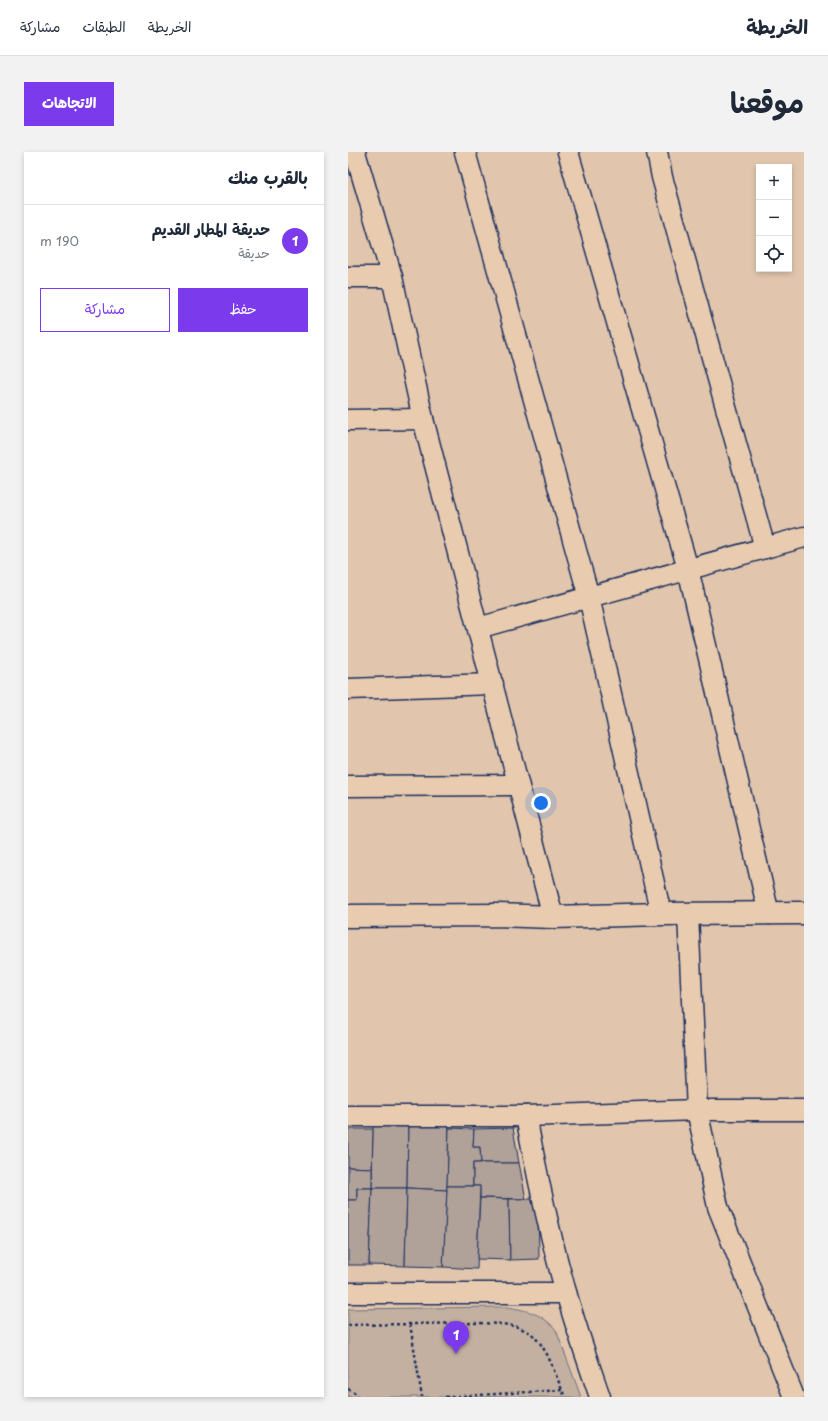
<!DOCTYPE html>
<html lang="ar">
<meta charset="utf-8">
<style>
body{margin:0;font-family:"Playpen Sans","Playpen Sans Arabic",sans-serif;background:#f2f2f3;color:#1f2937;direction:rtl}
.controls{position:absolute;right:12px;top:12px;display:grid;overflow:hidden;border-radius:0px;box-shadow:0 2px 6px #0003}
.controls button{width:36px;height:36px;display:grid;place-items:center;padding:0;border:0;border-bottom:1px solid #e0e1e3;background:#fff;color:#1f2937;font:20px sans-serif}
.you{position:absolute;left:193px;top:651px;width:14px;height:14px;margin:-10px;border:3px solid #fff;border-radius:50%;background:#1a73e8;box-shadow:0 0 0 6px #1a73e833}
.badge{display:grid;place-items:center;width:26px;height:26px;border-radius:50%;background:#7c3aed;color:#fff;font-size:13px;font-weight:700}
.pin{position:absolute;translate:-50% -33px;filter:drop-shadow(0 1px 2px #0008)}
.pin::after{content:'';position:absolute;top:21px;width:14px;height:12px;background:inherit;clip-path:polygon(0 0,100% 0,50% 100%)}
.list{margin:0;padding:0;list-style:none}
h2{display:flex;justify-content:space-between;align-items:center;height:52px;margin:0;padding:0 16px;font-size:17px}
h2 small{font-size:13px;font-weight:400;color:#747a83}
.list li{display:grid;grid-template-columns:26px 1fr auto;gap:12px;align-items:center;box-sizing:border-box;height:72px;padding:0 16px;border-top:1px solid #e0e1e3}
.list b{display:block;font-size:15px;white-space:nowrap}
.list p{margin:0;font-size:13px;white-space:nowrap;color:#747a83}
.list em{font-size:13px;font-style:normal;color:#747a83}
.actions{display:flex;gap:8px;padding:12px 16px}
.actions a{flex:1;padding:9px 0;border:1px solid #7c3aed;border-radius:0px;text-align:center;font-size:14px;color:#7c3aed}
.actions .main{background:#7c3aed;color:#fff}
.icon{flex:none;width:22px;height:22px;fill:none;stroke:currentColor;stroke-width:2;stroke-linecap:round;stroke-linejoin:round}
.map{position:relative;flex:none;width:456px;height:1245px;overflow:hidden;direction:ltr;border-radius:0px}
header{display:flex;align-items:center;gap:24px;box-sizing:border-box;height:56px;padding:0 20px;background:#fff;border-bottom:1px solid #e0e1e3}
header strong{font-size:19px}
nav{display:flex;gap:22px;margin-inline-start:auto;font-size:14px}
.intro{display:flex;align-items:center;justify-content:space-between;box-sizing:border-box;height:96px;padding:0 24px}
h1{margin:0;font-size:28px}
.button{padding:10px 18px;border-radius:0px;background:#7c3aed;color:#fff;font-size:14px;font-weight:700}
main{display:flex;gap:24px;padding:0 24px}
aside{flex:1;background:#fff;border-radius:0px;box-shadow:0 2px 6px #0003}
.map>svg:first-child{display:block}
.green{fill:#c3b0a1;stroke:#6f7080}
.building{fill:#b0a199;stroke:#1b2f5e}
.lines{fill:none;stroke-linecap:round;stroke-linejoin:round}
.minor-casing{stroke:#1b2f5e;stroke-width:23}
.major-casing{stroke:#1b2f5e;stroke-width:25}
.path{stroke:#1b2f5e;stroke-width:2.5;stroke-dasharray:3 3;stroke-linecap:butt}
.minor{stroke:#e9ccb0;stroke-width:20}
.major{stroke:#e9ccb0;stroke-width:22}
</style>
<header>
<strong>الخريطة</strong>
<nav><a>الخريطة</a><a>الطبقات</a><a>مشاركة</a></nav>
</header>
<div class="intro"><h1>موقعنا</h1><a class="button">الاتجاهات</a></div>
<main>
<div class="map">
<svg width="456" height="1245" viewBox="0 0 456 1245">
<rect width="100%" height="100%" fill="#e1c6ad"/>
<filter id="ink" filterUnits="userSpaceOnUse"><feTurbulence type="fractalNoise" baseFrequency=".025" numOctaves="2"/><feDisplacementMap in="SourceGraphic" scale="8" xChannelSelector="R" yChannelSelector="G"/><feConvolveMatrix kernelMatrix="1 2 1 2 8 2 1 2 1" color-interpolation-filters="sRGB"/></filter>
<g filter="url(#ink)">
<!-- green -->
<path class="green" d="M159,1155c20,3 36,7 49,23l25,67h-233v-88z"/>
<!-- building -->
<g class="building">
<polygon points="25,971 60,972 59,1036 24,1036"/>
<polygon points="60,972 101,973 99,1038 59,1036"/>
<polygon points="101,976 126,977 125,995 132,995 133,1011 125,1011 125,1034 99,1034"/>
<polygon points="165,976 171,1011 133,1011 132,995 125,995 126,977"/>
<polygon points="0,977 25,977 24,1016 0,1015"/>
<polygon points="125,1011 171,1011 178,1047 132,1046 132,1034 125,1034"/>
<polygon points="0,1015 24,1016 24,1036 9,1036 9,1048 0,1048"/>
<polygon points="99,1034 132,1034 129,1117 95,1115"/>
<polygon points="9,1036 24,1036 21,1113 0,1113 0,1048 9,1048"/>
<polygon points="24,1036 59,1036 57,1114 21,1113"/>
<polygon points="59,1036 99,1038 95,1115 57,1114"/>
<polygon points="132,1046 161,1047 162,1108 129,1107"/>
<polygon points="161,1047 190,1047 191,1107 162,1108"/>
</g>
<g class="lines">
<defs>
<g id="minor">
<polyline points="7,0 44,125 75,267 205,765"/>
<polyline points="117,0 241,445 313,762"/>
<polyline points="220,0 340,417 421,762"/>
<polyline points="309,0 314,25 417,396"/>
<polyline points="0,125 44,125"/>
<polyline points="0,268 75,267"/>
<polyline points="130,476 456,385"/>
<polyline points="0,537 145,532"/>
<polyline points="0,634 170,633"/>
<polyline points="340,762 349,958 370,1055 446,1245"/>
<polyline points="0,964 178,964 349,958 456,958"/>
<path d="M178,964c11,59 23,118 40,176 10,36 22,70 34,105"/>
<polyline points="0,1141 218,1141"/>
</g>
<polyline id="major" points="0,764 150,763 205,765 313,762 456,761"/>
</defs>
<!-- minor casing -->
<use href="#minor" class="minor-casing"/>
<!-- major casing -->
<use href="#major" class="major-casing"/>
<!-- path -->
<g class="path">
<polyline points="62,1172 74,1245"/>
<polyline points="0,1173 131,1171 155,1172 170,1175 183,1181 192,1191 200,1204 217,1245"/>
<polyline points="0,1237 5,1239 10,1245"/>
<polyline points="97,1245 214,1238"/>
</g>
<!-- minor -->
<use href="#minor" class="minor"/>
<!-- major -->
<use href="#major" class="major"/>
</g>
</g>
</svg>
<div class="controls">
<button>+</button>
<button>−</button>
<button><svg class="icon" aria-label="locate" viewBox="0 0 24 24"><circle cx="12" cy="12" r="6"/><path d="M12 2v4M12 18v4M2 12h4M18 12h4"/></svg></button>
</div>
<div class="you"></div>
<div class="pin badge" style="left:108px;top:1202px">1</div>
</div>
<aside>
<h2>بالقرب منك<small></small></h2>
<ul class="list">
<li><span class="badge">1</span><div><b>حديقة المطار القديم</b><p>حديقة</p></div><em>190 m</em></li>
</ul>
<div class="actions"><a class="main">حفظ</a><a>مشاركة</a></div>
</aside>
</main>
